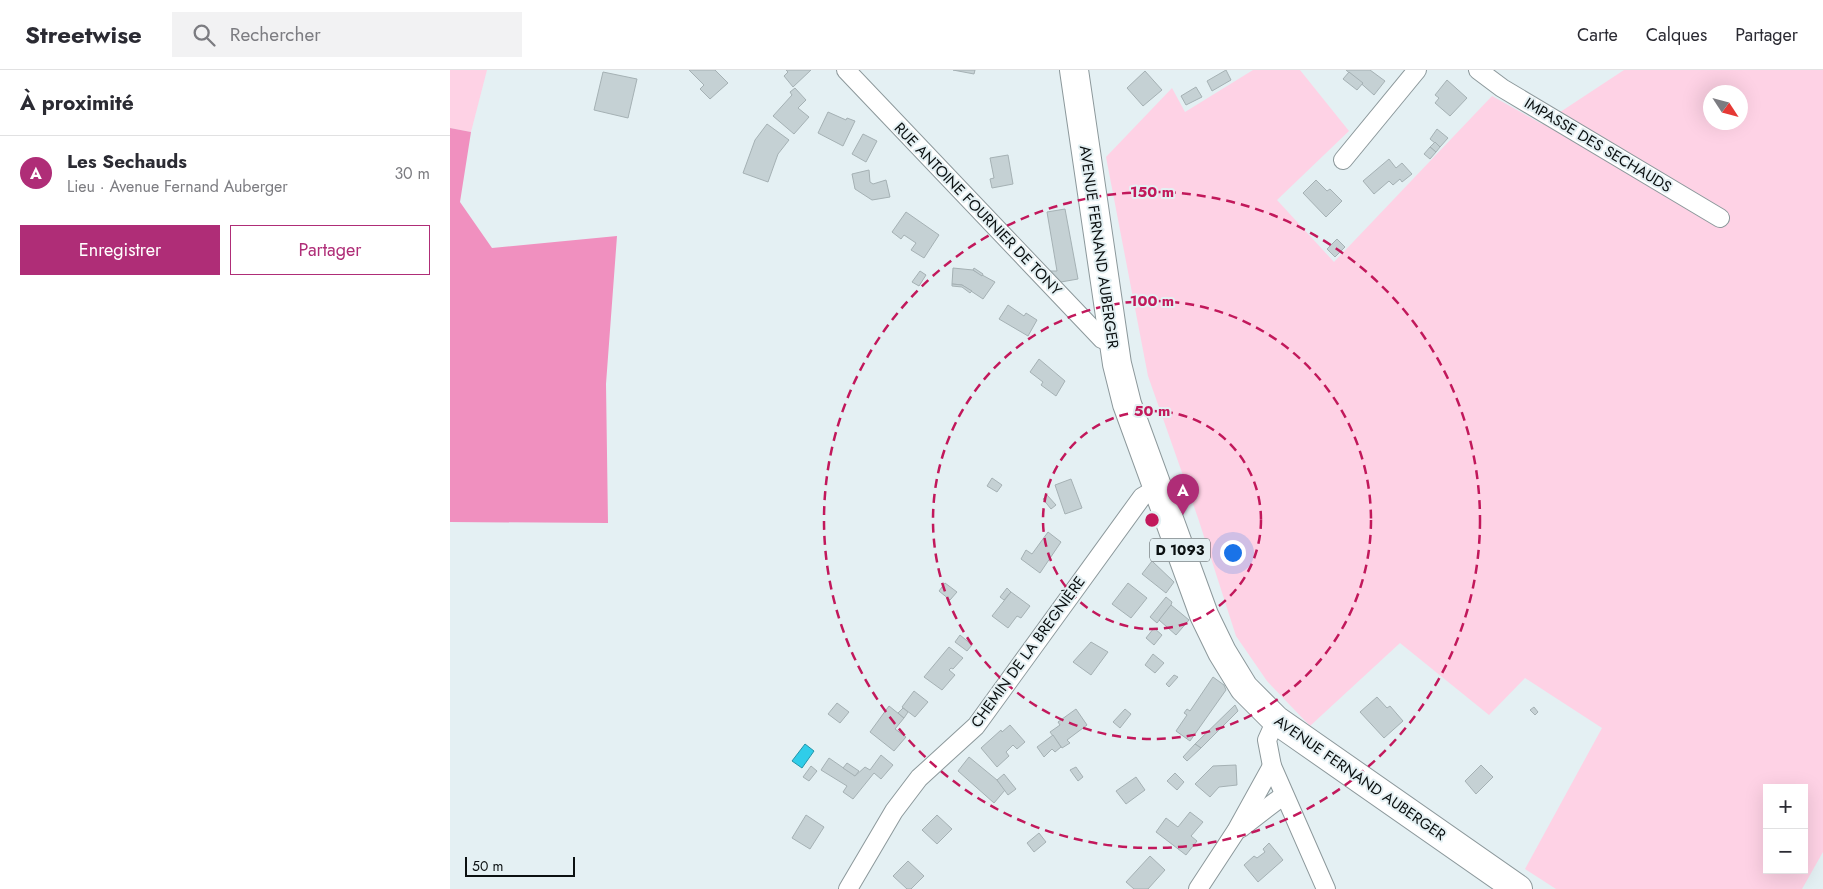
<!DOCTYPE html>
<html lang="fr">
<meta charset="utf-8">
<style>
body{margin:0;font-family:Jost,sans-serif;background:#f2f2f3;color:#2b2b33}
.controls{position:absolute;right:15px;bottom:15px;display:grid;overflow:hidden;border-radius:0px;box-shadow:0 5px 20px #0002}
.controls button{width:45px;height:45px;display:grid;place-items:center;padding:0;border:0;border-bottom:1px solid #e1e1e2;background:#fff;color:#2b2b33;font:25px sans-serif}
.compass{position:absolute;left:1253px;top:15px;width:45px;height:45px;border-radius:50%;background:#fff;box-shadow:0 5px 20px #0002;rotate:126deg}
.scale{position:absolute;left:15px;bottom:12px;width:110px;box-sizing:border-box;padding-left:5px;border:2px solid #0b1011;border-top:0;font-size:14px;line-height:18px;white-space:nowrap;color:#0b1011;-webkit-text-stroke:4px #e4f0f3;paint-order:stroke}
.you{position:absolute;left:782px;top:482px;width:18px;height:18px;margin:-12px;border:4px solid #fff;border-radius:50%;background:#1a73e8;box-shadow:0 0 0 8px #1a73e833}
.badge{display:grid;place-items:center;width:32px;height:32px;border-radius:50%;background:#af2d77;color:#fff;font-size:16px;font-weight:700}
.pin{position:absolute;translate:-50% -41px;filter:drop-shadow(0 1px 2px #0008)}
.pin::after{content:'';position:absolute;top:26px;width:18px;height:15px;background:inherit;clip-path:polygon(0 0,100% 0,50% 100%)}
.list{margin:0;padding:0;list-style:none}
h2{display:flex;justify-content:space-between;align-items:center;height:65px;margin:0;padding:0 20px;font-size:21px}
h2 small{font-size:16px;font-weight:400;color:#7c7c81}
.list li{display:grid;grid-template-columns:32px 1fr auto;gap:15px;align-items:center;box-sizing:border-box;height:75px;padding:0 20px;border-top:1px solid #e1e1e2}
.list b{display:block;font-size:19px;white-space:nowrap}
.list p{margin:0;font-size:16px;white-space:nowrap;color:#7c7c81}
.list em{font-size:16px;font-style:normal;color:#7c7c81}
.actions{display:flex;gap:10px;padding:15px 20px}
.actions a{flex:1;padding:11px 0;border:1px solid #af2d77;border-radius:0px;text-align:center;font-size:18px;color:#af2d77}
.actions .main{background:#af2d77;color:#fff}
.icon{flex:none;width:28px;height:28px;fill:none;stroke:currentColor;stroke-width:2;stroke-linecap:round;stroke-linejoin:round}
.map{position:relative;flex:none;width:1373px;height:819px;overflow:hidden}
header{display:flex;align-items:center;gap:30px;box-sizing:border-box;height:70px;padding:0 25px;background:#fff;border-bottom:1px solid #e1e1e2}
header strong{font-size:24px}
nav{display:flex;gap:28px;margin-inline-start:auto;font-size:18px}
.search{width:350px;height:45px;background:#f2f2f3;display:flex;align-items:center;gap:12px;box-sizing:border-box;padding:0 18px;border-radius:0px;color:#7c7c81;font-size:19px}
main{display:flex}
aside{flex:1;background:#fff}
.map>svg:first-child{display:block}
.green{fill:#fed2e5;fill-rule:evenodd}
.forest{fill:#f090bf}
.water{fill:#2fcde9;stroke:#2494a8}
.building{fill:#c5d1d4;stroke:#a5b1b4}
.lines{fill:none;stroke-linecap:round;stroke-linejoin:round}
.street-casing{stroke:#8c989b;stroke-width:20}
.primary-casing{stroke:#8c989b;stroke-width:30}
.street{stroke:#fff;stroke-width:18}
.primary{stroke:#fff;stroke-width:28}
.ring{fill:none;stroke:#c2185b;stroke-width:2.5;stroke-dasharray:9 6}
.labels{text-anchor:middle;dominant-baseline:central;stroke-width:4;stroke-linejoin:round;paint-order:stroke}
.shield{fill:#e4f0f3;stroke:#4c5355;stroke-width:1}
.shield-label{font-size:14px;font-weight:bold;fill:#0b1011}
.street-label{font-size:15px;fill:#0b1011;stroke:#e4f0f3}
.centre{fill:#c2185b;stroke:#e4f0f3;stroke-width:2.5}
.ring-label{font-size:15px;text-anchor:middle;font-weight:bold;fill:#c2185b;stroke:#e4f0f3;stroke-width:4;stroke-linejoin:round;paint-order:stroke}
</style>
<header>
<strong>Streetwise</strong>
<div class="search"><svg class="icon" aria-label="search" viewBox="0 0 24 24"><circle cx="10" cy="10" r="6"/><path d="M15 15l6 6"/></svg>Rechercher</div>
<nav><a>Carte</a><a>Calques</a><a>Partager</a></nav>
</header>
<main>
<aside>
<h2>À proximité<small></small></h2>
<ul class="list">
<li><span class="badge">A</span><div><b>Les Sechauds</b><p>Lieu · Avenue Fernand Auberger</p></div><em>30 m</em></li>
</ul>
<div class="actions"><a class="main">Enregistrer</a><a>Partager</a></div>
</aside>
<div class="map">
<svg width="1373" height="819" viewBox="0 0 1373 819">
<rect width="100%" height="100%" fill="#e4f0f3"/>
<!-- green -->
<g class="green">
<polygon points="0,0 37,0 21,62 0,58"/>
<path d="M803,0h47l49,61 -72,69 57,62 158,-166 50,28 82,-54h199v782l-21,37h-246l-31,-20 77,-141 -77,-50 -36,37 -89,-72 -90,83 -43,-45 -31,-45 -38,-118 -50,-142 -42,-219 66,-69 13,24zM1260,22h30v30h-30zM1317,718h37v82h-37z"/>
</g>
<!-- forest -->
<polygon class="forest" points="0,58 21,62 10,132 42,178 167,166 156,314 158,453 0,452"/>
<!-- water -->
<polygon class="water" points="355,674 364,681 352,698 342,691"/>
<!-- building -->
<g class="building">
<polygon points="239,0 265,0 278,13 260,29 250,19 254,15"/>
<polygon points="336,0 361,0 343,17 334,6 338,2"/>
<polygon points="503,0 525,0 524,4"/>
<polygon points="776,0 781,10 762,21 757,11"/>
<polygon points="896,0 920,0 935,11 924,25"/>
<polygon points="695,1 712,20 693,36 677,18"/>
<polygon points="153,2 187,9 178,48 144,40"/>
<polygon points="899,2 913,13 907,20 893,9"/>
<polygon points="997,10 1017,28 1000,46 985,33 989,28 985,25"/>
<polygon points="746,17 752,27 736,35 731,26"/>
<polygon points="345,18 356,30 348,38 359,47 344,64 323,46 342,25 340,22"/>
<polygon points="378,42 396,50 397,48 405,51 393,76 368,63"/>
<polygon points="317,54 339,70 328,84 318,112 293,103 305,70"/>
<polygon points="987,59 998,68 990,77 980,69"/>
<polygon points="413,64 427,71 416,92 402,84"/>
<polygon points="985,72 990,77 986,82 980,77"/>
<polygon points="980,77 986,82 980,89 974,84"/>
<polygon points="558,85 563,114 542,118 540,109 544,108 540,88"/>
<polygon points="939,89 946,98 952,93 962,104 952,112 950,109 943,115 939,111 924,124 913,111"/>
<polygon points="419,100 420,112 423,114 436,110 440,127 422,130 405,119 402,104"/>
<polygon points="866,110 877,121 880,119 892,131 876,147 853,123"/>
<polygon points="615,139 628,209 611,212 600,201 607,201 597,142"/>
<polygon points="456,142 489,165 474,188 461,180 466,173 454,165 451,169 442,162"/>
<polygon points="887,169 895,177 885,187 877,179"/>
<polygon points="503,198 523,200 545,212 533,229 512,215 502,214"/>
<polygon points="524,198 533,204 532,206 523,200"/>
<polygon points="470,201 476,205 469,216 462,212"/>
<polygon points="502,214 512,215 522,221 520,223 512,217 502,216"/>
<polygon points="558,235 574,246 576,243 587,250 578,266 549,249"/>
<polygon points="589,289 615,311 606,326 591,315 593,312 580,302"/>
<polygon points="542,408 552,415 547,422 537,416"/>
<polygon points="621,409 632,438 615,444 605,415"/>
<polygon points="597,425 606,435 601,439 593,429"/>
<polygon points="598,462 611,472 590,503 571,489 576,480 582,484"/>
<polygon points="702,491 724,512 716,523 692,504"/>
<polygon points="495,513 507,522 500,530 489,521"/>
<polygon points="678,513 697,528 681,548 662,534"/>
<polygon points="557,518 561,522 554,530 550,527"/>
<polygon points="561,522 580,536 571,548 567,546 558,558 542,546"/>
<polygon points="716,527 722,532 721,535 707,553 700,547"/>
<polygon points="721,535 739,550 726,565 709,550"/>
<polygon points="704,558 712,565 704,575 696,568"/>
<polygon points="510,565 522,575 517,581 505,572"/>
<polygon points="641,572 658,582 641,605 623,592"/>
<polygon points="499,577 513,588 503,599 501,598 499,600 505,605 492,620 474,607"/>
<polygon points="703,584 714,593 705,603 695,595"/>
<polygon points="724,605 728,607 719,617 716,614"/>
<polygon points="763,607 774,615 776,620 740,671 726,661 737,645 734,643 737,639 740,641"/>
<polygon points="464,621 478,632 465,647 452,637"/>
<polygon points="927,627 937,638 940,636 953,651 934,668 910,642"/>
<polygon points="387,633 399,642 390,653 378,644"/>
<polygon points="785,635 788,641 751,678 745,674"/>
<polygon points="439,636 454,648 445,659 456,667 444,681 420,662"/>
<polygon points="1084,637 1088,642 1085,645 1080,640"/>
<polygon points="453,638 458,642 454,648 448,643"/>
<polygon points="626,639 637,655 617,670 620,673 612,678 600,662 610,655 608,652"/>
<polygon points="675,639 681,644 670,658 663,652"/>
<polygon points="560,655 575,672 567,679 563,675 556,682 559,686 547,697 531,678 551,660 552,662"/>
<polygon points="603,665 611,677 605,682 602,679 594,687 587,677"/>
<polygon points="745,674 751,678 737,691 733,687"/>
<polygon points="431,685 443,695 431,709 424,703 403,729 393,722 397,716 371,700 379,688 405,706 415,697 420,700"/>
<polygon points="519,687 547,710 555,720 544,733 508,701"/>
<polygon points="397,693 409,701 405,706 393,698"/>
<polygon points="786,695 787,715 769,717 760,727 745,714 763,696"/>
<polygon points="1031,695 1043,707 1026,724 1015,711"/>
<polygon points="361,696 367,701 359,711 353,707"/>
<polygon points="626,697 633,707 628,711 620,700"/>
<polygon points="725,703 734,712 727,720 717,711"/>
<polygon points="554,704 566,719 558,725 547,710"/>
<polygon points="686,707 695,720 676,734 666,721"/>
<polygon points="740,742 753,752 741,766 747,771 736,785 706,762 716,748 728,757"/>
<polygon points="356,745 374,757 360,779 342,768"/>
<polygon points="487,745 502,759 487,774 472,760"/>
<polygon points="589,763 596,772 584,782 577,773"/>
<polygon points="819,773 833,790 808,812 794,795 804,786 807,788 815,782 813,779"/>
<polygon points="700,786 715,800 698,819 684,819 676,812"/>
<polygon points="458,791 474,806 461,819 457,819 443,806"/>
</g>
<g class="lines">
<defs>
<g id="street">
<polyline points="396,0 652,269 663,274"/>
<polyline points="1028,0 1052,18 1270,148"/>
<polyline points="893,90 967,0"/>
<polyline points="826,650 817,670 822,696 876,819"/>
<polyline points="791,758 834,725"/>
<polyline points="398,819 444,741 469,708 526,656 692,427 707,418"/>
<polyline points="748,819 786,761 822,696"/>
</g>
<polyline id="primary" points="624,0 667,294 677,334 754,545 772,582 794,618 826,650 1068,819"/>
</defs>
<!-- street casing -->
<use href="#street" class="street-casing"/>
<!-- primary casing -->
<use href="#primary" class="primary-casing"/>
<!-- street -->
<use href="#street" class="street"/>
<!-- primary -->
<use href="#primary" class="primary"/>
</g>
<!-- distance rings -->
<g class="ring">
<circle cx="702" cy="450" r="109"/>
<circle cx="702" cy="450" r="219"/>
<circle cx="702" cy="450" r="328"/>
</g>
<g class="labels">
<!-- shield labels -->
<rect class="shield" x="700" y="468.5" width="60" height="23" rx="4"/>
<g class="shield-label">
<text x="730" y="480">D 1093</text>
</g>
<!-- street labels -->
<g class="street-label">
<text transform="translate(1148 75) rotate(31)">IMPASSE DES SECHAUDS</text>
<text transform="translate(528 139) rotate(46)">RUE ANTOINE FOURNIER DE TONY</text>
<text transform="translate(649 177) rotate(82)">AVENUE FERNAND AUBERGER</text>
<text transform="translate(578 582) rotate(-54)">CHEMIN DE LA BREGNIÈRE</text>
<text transform="translate(910 708) rotate(35)">AVENUE FERNAND AUBERGER</text>
</g>
</g>
<circle cx="702" cy="450" r="8" class="centre"/>
<g class="ring-label">
<text x="702" y="127">150 m</text>
<text x="702" y="236">100 m</text>
<text x="702" y="346">50 m</text>
</g>
</svg>
<div class="controls">
<button>+</button>
<button>−</button>
</div>
<svg class="compass" viewBox="-18 -18 36 36"><path d="M0-13l5 13h-10z" fill="#e53935"/><path d="M0 13l5-13h-10z" fill="#7c7c81"/></svg>
<div class="scale">50 m</div>
<div class="you"></div>
<div class="pin badge" style="left:733px;top:445px">A</div>
</div>
</main>
